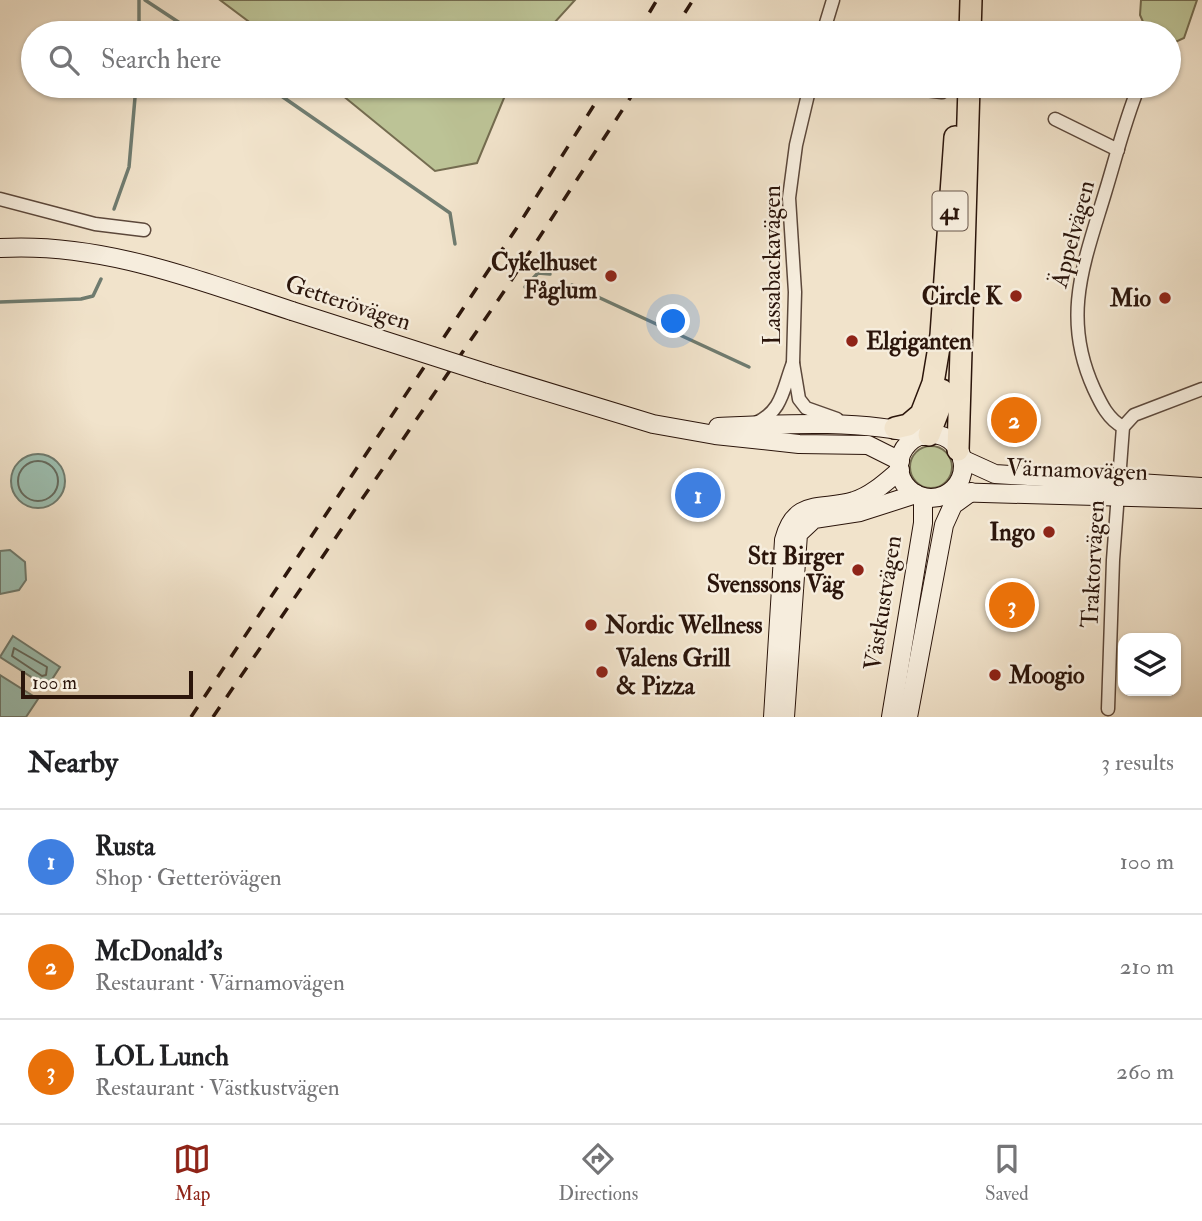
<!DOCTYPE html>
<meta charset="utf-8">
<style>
body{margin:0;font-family:"IM FELL Double Pica",serif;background:#f6f6f6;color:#202124}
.controls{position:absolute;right:21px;bottom:21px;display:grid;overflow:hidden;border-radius:14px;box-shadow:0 2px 5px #0004}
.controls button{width:63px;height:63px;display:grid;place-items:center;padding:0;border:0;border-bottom:2px solid #e0e0e0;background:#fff;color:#202124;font:35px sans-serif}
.scale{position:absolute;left:21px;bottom:18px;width:172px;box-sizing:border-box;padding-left:7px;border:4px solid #2b150b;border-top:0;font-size:19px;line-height:24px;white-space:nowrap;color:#2b150b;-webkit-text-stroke:5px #f6eddd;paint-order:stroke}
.you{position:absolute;left:674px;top:322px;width:24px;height:24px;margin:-18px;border:5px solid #fff;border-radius:50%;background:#1a73e8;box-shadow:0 0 0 10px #1a73e833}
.badge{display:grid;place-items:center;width:46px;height:46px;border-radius:50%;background:#8f2418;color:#fff;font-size:23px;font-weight:700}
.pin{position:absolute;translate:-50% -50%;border:4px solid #fff;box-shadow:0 2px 7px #0006}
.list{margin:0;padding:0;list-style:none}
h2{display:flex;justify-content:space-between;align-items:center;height:91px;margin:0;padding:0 28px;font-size:30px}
h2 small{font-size:23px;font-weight:400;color:#757577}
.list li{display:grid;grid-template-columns:46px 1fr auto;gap:21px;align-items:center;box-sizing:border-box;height:105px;padding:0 28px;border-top:2px solid #e0e0e0}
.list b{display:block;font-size:26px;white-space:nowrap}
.list p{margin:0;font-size:23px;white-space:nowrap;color:#757577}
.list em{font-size:23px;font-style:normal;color:#757577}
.icon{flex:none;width:38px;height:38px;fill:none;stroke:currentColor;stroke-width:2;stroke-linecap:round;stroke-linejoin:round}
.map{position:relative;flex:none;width:1202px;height:717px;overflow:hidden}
.search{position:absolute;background:#fff;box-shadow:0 2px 5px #0004;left:21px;right:21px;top:21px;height:77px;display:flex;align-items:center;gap:18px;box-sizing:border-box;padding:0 24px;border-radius:38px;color:#757577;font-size:26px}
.sheet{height:406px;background:#fff}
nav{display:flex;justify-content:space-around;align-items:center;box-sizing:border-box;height:98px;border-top:2px solid #e0e0e0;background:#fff;font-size:19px;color:#757577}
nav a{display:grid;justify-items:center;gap:4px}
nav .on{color:#8f2418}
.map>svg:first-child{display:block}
.green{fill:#bcc396;stroke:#746c50;stroke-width:2}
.water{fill:#9cbfb1;stroke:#6f7b6f;stroke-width:2}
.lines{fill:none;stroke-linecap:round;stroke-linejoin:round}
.shore{stroke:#646a5e;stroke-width:2}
.stream{stroke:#6f7b6f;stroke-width:3.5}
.street-casing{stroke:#5c483b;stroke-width:15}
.secondary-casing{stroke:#2b150b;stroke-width:20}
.primary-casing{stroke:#2b150b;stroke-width:24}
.street{stroke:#f6eddd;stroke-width:12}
.secondary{stroke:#f6eddd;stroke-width:18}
.primary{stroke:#f1e3cb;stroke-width:21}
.rail{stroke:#2b150b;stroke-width:3.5;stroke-dasharray:12 12;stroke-linecap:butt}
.secondary-bridge-casing{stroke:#2b150b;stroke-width:20;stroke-linecap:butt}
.secondary-bridge{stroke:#f6eddd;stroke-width:18}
.poi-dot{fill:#8f2418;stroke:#f6eddd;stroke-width:2.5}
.labels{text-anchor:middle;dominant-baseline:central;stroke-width:5;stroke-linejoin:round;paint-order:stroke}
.shield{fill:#f6eddd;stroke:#68564a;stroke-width:2}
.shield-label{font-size:23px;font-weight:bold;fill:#2b150b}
.street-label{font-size:24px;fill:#2b150b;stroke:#f6eddd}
.poi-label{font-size:24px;font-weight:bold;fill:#2b150b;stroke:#f6eddd;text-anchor:end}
</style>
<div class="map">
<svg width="1202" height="717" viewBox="0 0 1202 717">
<rect width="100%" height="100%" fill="#f1e3cb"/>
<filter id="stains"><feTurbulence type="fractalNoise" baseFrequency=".00286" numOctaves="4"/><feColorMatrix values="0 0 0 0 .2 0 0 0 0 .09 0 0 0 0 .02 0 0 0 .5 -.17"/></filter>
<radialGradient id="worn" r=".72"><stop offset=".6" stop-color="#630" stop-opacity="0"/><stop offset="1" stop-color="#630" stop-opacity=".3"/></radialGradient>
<!-- green -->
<g class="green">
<polygon points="220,0 575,0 545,33 264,33"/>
<polygon points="1141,0 1197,0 1184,38 1169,45 1169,33 1148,33 1140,15"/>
<polygon points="331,86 509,86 477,163 435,171"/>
<circle cx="931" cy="467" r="21"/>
</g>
<!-- water -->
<g class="water">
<circle cx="38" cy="481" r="27"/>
<polygon points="10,550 25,562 26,580 19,590 0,594 0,551"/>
<polygon points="13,636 60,667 47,687 0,657"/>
<polygon points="0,675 38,699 26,717 0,717"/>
</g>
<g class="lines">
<!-- shore -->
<g class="shore">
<circle cx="38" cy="481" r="20"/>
<polygon points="14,648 47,667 46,675 42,676 12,656"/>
</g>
<!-- stream -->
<g class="stream">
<polyline points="139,0 139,33"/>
<polyline points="145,0 195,33"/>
<polyline points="267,86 450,213 455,244"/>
<polyline points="114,209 129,167 136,86"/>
<polyline points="572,285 749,367"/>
<polyline points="525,287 538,273 550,274"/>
<polyline points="0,302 81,299 93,296 101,279"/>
</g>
<defs>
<g id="street">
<polyline points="823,33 833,0"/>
<polyline points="810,86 796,145 789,198 795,292 793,363 799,399 806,408 837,419"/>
<polyline points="892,86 942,92"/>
<polyline points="1055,119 1118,150"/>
<polyline points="0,199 95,224 144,230"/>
<path d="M754,424c29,-12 29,-36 39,-61"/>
<path d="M1123,427c-15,-8 -22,-23 -29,-38 -33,-72 -10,-126 11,-196 11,-36 20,-73 34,-107"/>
<polyline points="1108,709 1113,560 1123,427 1134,415 1202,389"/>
</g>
<g id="secondary">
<path d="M0,248c102,-6 197,32 292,63"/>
<polyline points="489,374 653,424 715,435 799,444 868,445 900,461"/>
<path d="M718,427c64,-3 145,-8 206,9"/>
<circle cx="931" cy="466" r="32"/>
<polyline points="962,459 995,474 1202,487"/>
<polyline points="950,492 1202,499"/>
<path d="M773,717l11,-177c11,-43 39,-29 70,-39 17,-5 32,-19 46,-31"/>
<polyline points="785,717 798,534 814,519 860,512 916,494"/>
<polyline points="891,717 923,523 923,497"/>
<polyline points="908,717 944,525 953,505 971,492"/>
</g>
<g id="primary">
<polyline points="970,33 971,0"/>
<polyline points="895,428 908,425 921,414 933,383 941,335 955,137"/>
<polyline points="929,435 939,409 942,390"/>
<polyline points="958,450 969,86"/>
</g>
</defs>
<!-- street casing -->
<use href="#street" class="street-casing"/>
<!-- secondary casing -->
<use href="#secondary" class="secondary-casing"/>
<!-- primary casing -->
<use href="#primary" class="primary-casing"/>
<!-- street -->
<use href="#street" class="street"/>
<!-- secondary -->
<use href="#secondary" class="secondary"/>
<!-- primary -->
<use href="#primary" class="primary"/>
<!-- rail -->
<g class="rail">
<polyline points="637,33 657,0"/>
<polyline points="672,33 693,0"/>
<polyline points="191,717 516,229 606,86"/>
<polyline points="213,717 505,290 638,86"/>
</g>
<defs>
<polyline id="secondary-bridge" points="292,311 489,374"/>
</defs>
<!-- secondary-bridge casing -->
<use href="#secondary-bridge" class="secondary-bridge-casing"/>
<!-- secondary-bridge -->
<use href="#secondary-bridge" class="secondary-bridge"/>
</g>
<!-- markers -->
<g class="poi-dot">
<circle cx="611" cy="276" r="7"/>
<circle cx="1016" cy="296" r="7"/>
<circle cx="1165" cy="298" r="7"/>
<circle cx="852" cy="341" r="7"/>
<circle cx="1049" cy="532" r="7"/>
<circle cx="858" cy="570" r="7"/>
<circle cx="591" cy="625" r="7"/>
<circle cx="602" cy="672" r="7"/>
<circle cx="995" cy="675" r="7"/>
</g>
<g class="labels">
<!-- shield labels -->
<rect class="shield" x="932.5" y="191.5" width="35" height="39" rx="5"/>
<g class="shield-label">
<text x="950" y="211">41</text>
</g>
<!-- street labels -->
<g class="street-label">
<text transform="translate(1073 234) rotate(-75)">Äppelvägen</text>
<text transform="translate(772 265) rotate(-90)">Lassabackavägen</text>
<text transform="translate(348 303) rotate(18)">Getterövägen</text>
<text transform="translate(1077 470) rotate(2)">Värnamovägen</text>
<text transform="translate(1093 564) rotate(-87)">Traktorvägen</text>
<text transform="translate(883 603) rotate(-81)">Västkustvägen</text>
</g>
<!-- poi labels -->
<g class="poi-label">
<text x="597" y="262">Cykelhuset<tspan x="597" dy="28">Fåglum</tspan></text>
<text x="1002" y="296">Circle K</text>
<text x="1151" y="298">Mio</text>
<text x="866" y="341" text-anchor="start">Elgiganten</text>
<text x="1035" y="532">Ingo</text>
<text x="844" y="556">St1 Birger<tspan x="844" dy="28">Svenssons Väg</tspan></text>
<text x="605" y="625" text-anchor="start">Nordic Wellness</text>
<text x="616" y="658" text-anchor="start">Valens Grill<tspan x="616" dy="28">&amp; Pizza</tspan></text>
<text x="1009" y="675" text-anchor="start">Moogio</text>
</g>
</g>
<rect width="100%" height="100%" filter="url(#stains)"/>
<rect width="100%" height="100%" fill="url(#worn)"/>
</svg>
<div class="controls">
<button><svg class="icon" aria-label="layers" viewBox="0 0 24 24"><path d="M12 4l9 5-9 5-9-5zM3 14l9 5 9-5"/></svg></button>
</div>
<div class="scale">100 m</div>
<div class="you"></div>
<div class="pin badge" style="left:698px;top:495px;background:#3f7fe0">1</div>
<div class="pin badge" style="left:1014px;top:420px;background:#e8710a">2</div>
<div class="pin badge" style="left:1012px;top:605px;background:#e8710a">3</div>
<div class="search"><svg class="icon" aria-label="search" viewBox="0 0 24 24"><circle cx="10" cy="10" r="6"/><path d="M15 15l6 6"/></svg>Search here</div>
</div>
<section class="sheet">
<h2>Nearby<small>3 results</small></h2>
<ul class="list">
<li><span class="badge" style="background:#3f7fe0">1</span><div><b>Rusta</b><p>Shop · Getterövägen</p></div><em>100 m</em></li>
<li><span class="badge" style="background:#e8710a">2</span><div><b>McDonald's</b><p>Restaurant · Värnamovägen</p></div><em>210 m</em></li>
<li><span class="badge" style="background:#e8710a">3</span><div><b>LOL Lunch</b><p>Restaurant · Västkustvägen</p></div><em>260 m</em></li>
</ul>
</section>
<nav>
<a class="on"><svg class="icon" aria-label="map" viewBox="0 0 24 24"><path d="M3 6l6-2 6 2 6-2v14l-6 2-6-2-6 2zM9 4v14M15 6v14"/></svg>Map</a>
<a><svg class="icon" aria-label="directions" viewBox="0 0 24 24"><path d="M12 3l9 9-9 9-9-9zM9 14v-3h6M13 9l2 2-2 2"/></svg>Directions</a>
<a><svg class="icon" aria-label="saved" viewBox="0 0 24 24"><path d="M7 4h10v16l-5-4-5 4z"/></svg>Saved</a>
</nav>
